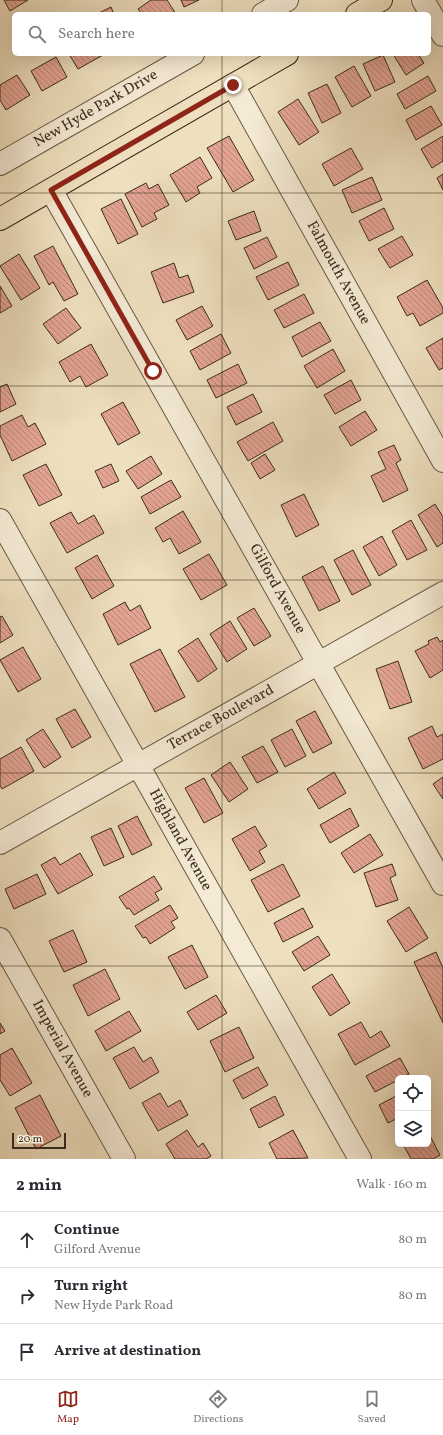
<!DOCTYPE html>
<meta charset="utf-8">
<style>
body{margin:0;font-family:Vollkorn,serif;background:#f2f2f3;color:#2b2b33}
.controls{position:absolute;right:12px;bottom:12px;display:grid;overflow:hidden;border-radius:6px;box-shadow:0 4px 16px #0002}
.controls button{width:36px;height:36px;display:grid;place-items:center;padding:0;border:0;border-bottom:1px solid #e1e1e2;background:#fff;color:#2b2b33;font:20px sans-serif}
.scale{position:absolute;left:12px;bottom:10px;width:54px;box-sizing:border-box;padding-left:4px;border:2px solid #3b2c1c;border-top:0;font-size:11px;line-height:14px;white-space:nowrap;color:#3b2c1c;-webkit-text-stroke:3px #f4ead5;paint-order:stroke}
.stop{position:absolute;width:12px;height:12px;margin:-9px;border:3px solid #8f2418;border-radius:50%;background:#fff}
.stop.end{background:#8f2418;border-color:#fff;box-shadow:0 1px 4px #0008}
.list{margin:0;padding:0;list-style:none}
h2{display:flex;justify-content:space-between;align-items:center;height:52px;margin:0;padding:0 16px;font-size:17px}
h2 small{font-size:13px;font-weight:400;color:#7c7c81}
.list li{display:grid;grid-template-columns:26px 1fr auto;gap:12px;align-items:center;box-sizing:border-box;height:56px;padding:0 16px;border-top:1px solid #e1e1e2}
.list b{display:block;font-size:15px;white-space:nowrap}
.list p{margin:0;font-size:13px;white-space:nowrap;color:#7c7c81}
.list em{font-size:13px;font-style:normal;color:#7c7c81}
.icon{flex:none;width:22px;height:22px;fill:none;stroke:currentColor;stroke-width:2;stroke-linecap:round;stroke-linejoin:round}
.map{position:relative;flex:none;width:443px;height:1159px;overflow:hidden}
.search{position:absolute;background:#fff;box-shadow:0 4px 16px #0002;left:12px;right:12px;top:12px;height:44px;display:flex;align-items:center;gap:10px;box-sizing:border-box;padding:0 14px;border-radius:6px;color:#7c7c81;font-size:15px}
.sheet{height:220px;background:#fff}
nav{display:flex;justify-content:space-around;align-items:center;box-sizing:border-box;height:56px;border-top:1px solid #e1e1e2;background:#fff;font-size:11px;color:#7c7c81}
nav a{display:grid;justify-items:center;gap:2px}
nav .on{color:#8f2418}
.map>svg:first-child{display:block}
.building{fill:url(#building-back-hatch);stroke:#3b2c1c}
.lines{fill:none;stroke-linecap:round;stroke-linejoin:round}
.minor-casing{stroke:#685944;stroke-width:24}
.major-casing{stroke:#3b2c1c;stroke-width:24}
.minor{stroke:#f4ead5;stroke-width:22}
.major{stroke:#eedfbe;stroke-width:22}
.route{stroke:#8f2418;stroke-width:5}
.grid{fill:none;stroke:#3b2c1c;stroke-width:1;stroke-opacity:0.55}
.labels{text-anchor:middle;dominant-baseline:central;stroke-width:4;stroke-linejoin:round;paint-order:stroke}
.street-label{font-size:15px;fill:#3b2c1c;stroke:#f4ead5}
</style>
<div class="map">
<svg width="443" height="1159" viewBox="0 0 443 1159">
<defs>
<pattern id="building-back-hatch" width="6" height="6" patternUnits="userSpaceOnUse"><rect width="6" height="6" fill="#e4a494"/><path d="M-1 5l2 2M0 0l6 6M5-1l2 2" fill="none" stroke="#ba8678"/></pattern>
</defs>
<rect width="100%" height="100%" fill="#eedfbe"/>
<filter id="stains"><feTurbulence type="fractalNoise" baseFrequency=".005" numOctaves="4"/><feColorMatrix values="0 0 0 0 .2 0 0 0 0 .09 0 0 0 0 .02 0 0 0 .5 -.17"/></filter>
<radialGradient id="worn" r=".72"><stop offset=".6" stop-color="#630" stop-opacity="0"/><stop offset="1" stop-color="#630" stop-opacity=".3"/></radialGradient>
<!-- building -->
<g class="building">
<polygon points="4,0 28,0 10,11"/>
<polygon points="151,0 167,0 176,14 142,14 138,9"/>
<polygon points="181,0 199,0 184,7"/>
<polygon points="111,7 114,14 97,14"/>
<polygon points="69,54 102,54 103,55 78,69"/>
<polygon points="393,54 418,54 424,63 406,75"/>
<polygon points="383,55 395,82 375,91 363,64"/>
<polygon points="56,57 67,77 42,91 31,71"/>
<polygon points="354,66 371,96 352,107 335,77"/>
<polygon points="17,75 30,95 6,110 0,100 0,85"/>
<polygon points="428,76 436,91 405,109 397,94"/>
<polygon points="327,84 341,113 322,123 308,93"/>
<polygon points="298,99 319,132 299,145 278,112"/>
<polygon points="431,106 442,125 416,140 406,120"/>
<polygon points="229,136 254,180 233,192 207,148"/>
<polygon points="443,136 443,161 432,168 421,149"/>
<polygon points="351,148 363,169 334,186 322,164"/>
<polygon points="200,157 212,178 197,187 200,193 186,202 170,175"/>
<polygon points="443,174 443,190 437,178"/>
<polygon points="372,177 382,200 352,213 342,190"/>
<polygon points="146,183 149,189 158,184 169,205 154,213 157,219 142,227 125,194"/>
<polygon points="121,199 138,234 118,244 101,209"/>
<polygon points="384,208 394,229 369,241 359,221"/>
<polygon points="254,211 261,231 236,240 228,221"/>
<polygon points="402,236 413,255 390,268 378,249"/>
<polygon points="267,237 277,257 254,269 244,248"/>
<polygon points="53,246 78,294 64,301 53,282 49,285 34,256"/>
<polygon points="19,254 40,288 21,300 0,266"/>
<polygon points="288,262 299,285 268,300 256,277"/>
<polygon points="174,263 179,278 188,275 194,292 163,303 151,272"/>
<polygon points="427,280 443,308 443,313 420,326 413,313 407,316 397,297"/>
<polygon points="0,286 12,306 0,313"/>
<polygon points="304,294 314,313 284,328 274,310"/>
<polygon points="202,306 213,326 187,340 176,320"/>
<polygon points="66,308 81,328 58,344 43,324"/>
<polygon points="320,322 331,341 302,357 292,337"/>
<polygon points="221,334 231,353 200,370 190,351"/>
<polygon points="443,338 443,368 439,370 426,348"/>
<polygon points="91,344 108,375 86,387 80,376 70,382 59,362"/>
<polygon points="333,349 345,371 317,388 304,366"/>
<polygon points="238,364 247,383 216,398 207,380"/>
<polygon points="351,380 361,400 335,414 324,395"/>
<polygon points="7,384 16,404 0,412 0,387"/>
<polygon points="253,394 262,412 236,425 227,407"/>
<polygon points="123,402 140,433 118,445 101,414"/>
<polygon points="365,411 377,430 351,446 339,427"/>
<polygon points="22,415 28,427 35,423 46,444 12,461 0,435 0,426"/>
<polygon points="273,422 283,441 248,461 237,442"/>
<polygon points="394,445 401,460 396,463 408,490 383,502 371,476 386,469 378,452"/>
<polygon points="265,454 275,470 260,479 251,463"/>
<polygon points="151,456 162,474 138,489 126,471"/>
<polygon points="46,464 62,495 39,506 23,475"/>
<polygon points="111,464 119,481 103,488 95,471"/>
<polygon points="171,480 181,497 150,514 141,497"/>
<polygon points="304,494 319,525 296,537 281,505"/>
<polygon points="435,504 443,517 443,543 437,547 418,515"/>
<polygon points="183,511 201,542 179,554 170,538 163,542 155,528"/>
<polygon points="71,512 78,524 94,515 104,533 67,553 50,523"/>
<polygon points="411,520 427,550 407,560 392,531"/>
<polygon points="382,536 397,565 379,576 363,547"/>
<polygon points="353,550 371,585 352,595 334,560"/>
<polygon points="209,554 227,585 201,600 183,569"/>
<polygon points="97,555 114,586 92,599 75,568"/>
<polygon points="323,566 340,601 319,611 302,577"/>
<polygon points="125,602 130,611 140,605 151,628 118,645 103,614"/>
<polygon points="254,608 271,636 254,646 237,618"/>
<polygon points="2,616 13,635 0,643 0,617"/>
<polygon points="230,621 247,649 227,662 210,634"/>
<polygon points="437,637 440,642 443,640 443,670 430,678 415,651 429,644 428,641"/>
<polygon points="198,638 217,669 198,682 178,651"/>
<polygon points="23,647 41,679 18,692 0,660"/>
<polygon points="160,649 185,697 155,712 130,664"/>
<polygon points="398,661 412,702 390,709 376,669"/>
<polygon points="75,709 91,737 72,748 56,719"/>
<polygon points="315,711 332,743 313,753 296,721"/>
<polygon points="432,726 437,737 443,734 443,759 423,769 408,738"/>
<polygon points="43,729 61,757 44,768 26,740"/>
<polygon points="292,729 306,756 285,767 271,740"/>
<polygon points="263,746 278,772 257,783 242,757"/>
<polygon points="21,747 34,771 2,789 0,785 0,759"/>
<polygon points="230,762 248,789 229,802 211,775"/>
<polygon points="334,772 346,793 319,809 307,789"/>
<polygon points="443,777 443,799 433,784"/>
<polygon points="204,778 223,813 204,823 185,788"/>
<polygon points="350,808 359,826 330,843 320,825"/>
<polygon points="137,816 152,845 132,855 118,826"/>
<polygon points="255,826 267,846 259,851 265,862 250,871 232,839"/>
<polygon points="111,828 124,857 104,866 91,837"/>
<polygon points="370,834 383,855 354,873 341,853"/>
<polygon points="80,853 93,875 58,894 41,865 55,857 60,865"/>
<polygon points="283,864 300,896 268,912 251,880"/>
<polygon points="392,864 396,875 390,878 398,900 376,907 364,873"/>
<polygon points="37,874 46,894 14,909 5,889"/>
<polygon points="154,876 162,889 155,893 159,900 134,915 129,908 127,909 119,897"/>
<polygon points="170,905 178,918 171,922 175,928 150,944 146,937 143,938 135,926"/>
<polygon points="409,907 428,938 406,952 387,921"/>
<polygon points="303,908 313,927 283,942 274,923"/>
<polygon points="73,930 87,962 64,972 49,941"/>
<polygon points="318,936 330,955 304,971 292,952"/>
<polygon points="192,945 208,977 185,989 168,957"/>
<polygon points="436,952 443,968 443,1023 414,962"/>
<polygon points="105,969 120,999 88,1016 73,985"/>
<polygon points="332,974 350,1003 330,1016 312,987"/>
<polygon points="216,995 227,1013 198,1030 187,1012"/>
<polygon points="129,1011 141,1031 106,1051 95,1031"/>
<polygon points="361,1022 370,1038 381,1031 390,1046 355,1065 338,1034"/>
<polygon points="0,1023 5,1031 0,1034"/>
<polygon points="239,1027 254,1058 225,1072 210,1041"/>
<polygon points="134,1047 143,1062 151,1057 159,1072 130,1089 113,1058"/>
<polygon points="12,1048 32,1083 10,1096 0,1080 0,1055"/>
<polygon points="400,1058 409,1074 401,1078 398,1078 398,1080 375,1092 366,1076"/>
<polygon points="258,1067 268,1085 243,1099 233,1080"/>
<polygon points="160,1093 168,1107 180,1100 188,1115 158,1131 142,1103"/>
<polygon points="40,1095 61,1136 36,1149 15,1108"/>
<polygon points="398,1095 398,1118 388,1123 379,1105"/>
<polygon points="275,1096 284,1115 259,1128 250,1109"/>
<polygon points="187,1130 198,1147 203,1143 211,1156 206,1159 175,1159 166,1144"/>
<polygon points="293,1130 308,1158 277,1159 269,1143"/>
<polygon points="428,1132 440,1155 433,1159 411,1159 403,1144 428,1144"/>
</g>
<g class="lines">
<defs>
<g id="minor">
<polyline points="423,0 443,35"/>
<polyline points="263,14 287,0"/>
<polyline points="233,85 443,461"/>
<polyline points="0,164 193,54"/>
<polyline points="51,190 443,884"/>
<polyline points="0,520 360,1159"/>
<polyline points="0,843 443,593"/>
<polyline points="0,939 124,1159"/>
</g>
<g id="major">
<polyline points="357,14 381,0"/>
<polyline points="0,219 287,54"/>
</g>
</defs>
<!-- minor casing -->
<use href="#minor" class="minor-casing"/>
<!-- major casing -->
<use href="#major" class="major-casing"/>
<!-- minor -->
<use href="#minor" class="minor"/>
<!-- major -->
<use href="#major" class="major"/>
</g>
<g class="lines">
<!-- route -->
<polyline class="route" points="153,371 51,190 233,85"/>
</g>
<!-- grid -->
<path class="grid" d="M222,0v14M222,54v1105M0,193h443M0,386h443M0,580h443M0,773h443M0,966h443"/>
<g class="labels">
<!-- street labels -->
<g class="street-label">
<text transform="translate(96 109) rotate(-30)">New Hyde Park Drive</text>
<text transform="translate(338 273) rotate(61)">Falmouth Avenue</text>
<text transform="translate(277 589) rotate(61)">Gilford Avenue</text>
<text transform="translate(221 718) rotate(-29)">Terrace Boulevard</text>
<text transform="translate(180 840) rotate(61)">Highland Avenue</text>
<text transform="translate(62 1049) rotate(61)">Imperial Avenue</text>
</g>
</g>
<rect width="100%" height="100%" filter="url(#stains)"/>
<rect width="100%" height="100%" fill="url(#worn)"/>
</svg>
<div class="controls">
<button><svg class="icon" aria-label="locate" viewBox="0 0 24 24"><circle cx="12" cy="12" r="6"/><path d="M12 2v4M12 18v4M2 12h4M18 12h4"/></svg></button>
<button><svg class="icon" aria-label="layers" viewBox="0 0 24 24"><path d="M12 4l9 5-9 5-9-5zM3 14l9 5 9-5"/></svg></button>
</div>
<div class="scale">20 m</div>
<div class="stop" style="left:153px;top:371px"></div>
<div class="stop end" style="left:233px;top:85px"></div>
<div class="search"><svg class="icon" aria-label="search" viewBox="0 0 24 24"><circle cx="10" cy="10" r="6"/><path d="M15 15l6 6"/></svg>Search here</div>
</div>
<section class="sheet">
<h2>2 min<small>Walk · 160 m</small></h2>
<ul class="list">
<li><svg class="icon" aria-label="ahead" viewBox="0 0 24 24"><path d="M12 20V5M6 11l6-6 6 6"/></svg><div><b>Continue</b><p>Gilford Avenue</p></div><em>80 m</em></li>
<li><svg class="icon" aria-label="right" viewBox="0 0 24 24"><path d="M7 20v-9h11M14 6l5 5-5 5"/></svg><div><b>Turn right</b><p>New Hyde Park Road</p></div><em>80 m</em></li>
<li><svg class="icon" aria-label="arrive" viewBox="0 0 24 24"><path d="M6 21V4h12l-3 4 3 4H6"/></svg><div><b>Arrive at destination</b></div></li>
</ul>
</section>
<nav>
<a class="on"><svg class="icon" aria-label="map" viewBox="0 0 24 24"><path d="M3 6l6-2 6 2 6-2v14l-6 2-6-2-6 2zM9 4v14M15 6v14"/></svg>Map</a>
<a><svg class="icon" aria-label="directions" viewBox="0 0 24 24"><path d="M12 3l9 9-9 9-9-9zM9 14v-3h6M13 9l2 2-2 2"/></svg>Directions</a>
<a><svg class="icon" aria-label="saved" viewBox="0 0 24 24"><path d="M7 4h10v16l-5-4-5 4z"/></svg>Saved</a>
</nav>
